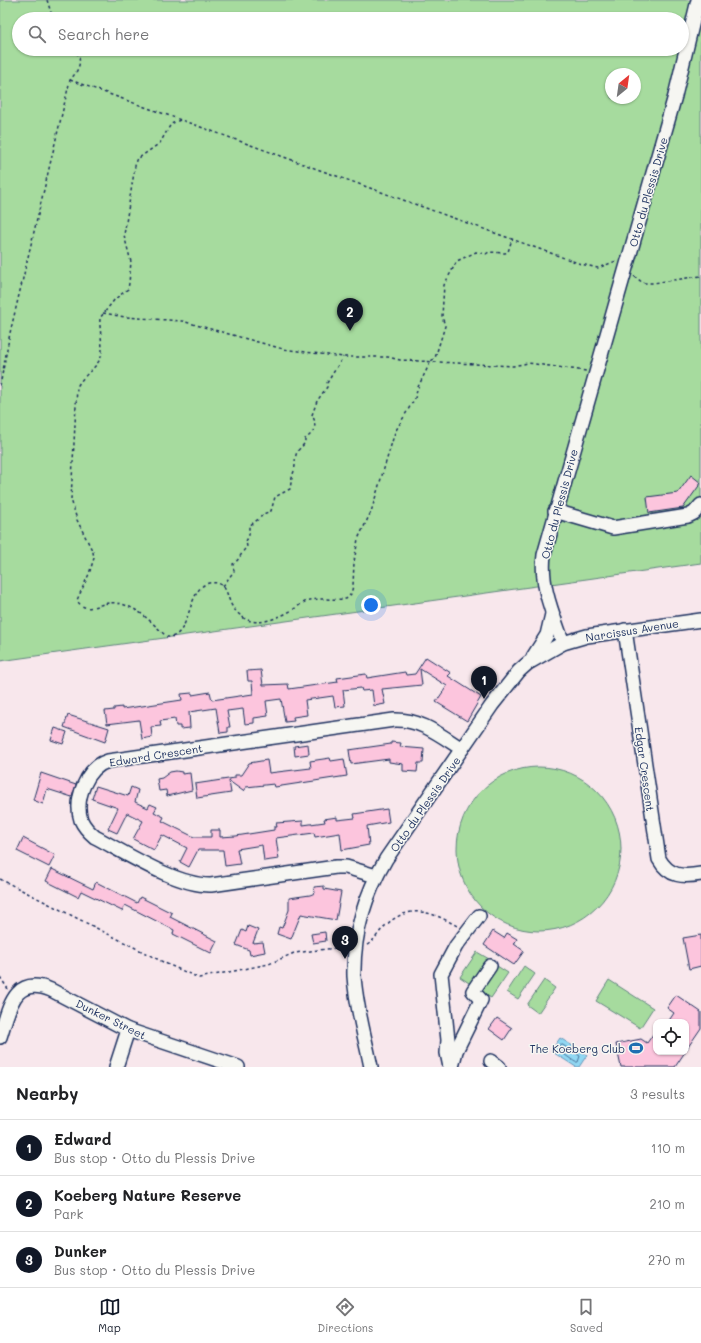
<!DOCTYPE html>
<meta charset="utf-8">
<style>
body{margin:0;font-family:Mali,sans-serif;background:#f6f6f6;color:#202124}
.controls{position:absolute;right:12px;bottom:12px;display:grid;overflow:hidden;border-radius:8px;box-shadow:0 1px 3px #0004}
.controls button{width:36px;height:36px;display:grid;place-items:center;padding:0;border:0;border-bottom:1px solid #e0e0e0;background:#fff;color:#202124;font:20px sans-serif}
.compass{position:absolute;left:605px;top:68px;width:36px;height:36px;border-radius:50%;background:#fff;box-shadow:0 1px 3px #0004;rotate:29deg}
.you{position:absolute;left:371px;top:605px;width:14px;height:14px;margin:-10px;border:3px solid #fff;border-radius:50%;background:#1a73e8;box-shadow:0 0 0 6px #1a73e833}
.badge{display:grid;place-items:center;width:26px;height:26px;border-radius:50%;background:#111827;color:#fff;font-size:13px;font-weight:700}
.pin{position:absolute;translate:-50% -33px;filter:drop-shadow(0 1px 2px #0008)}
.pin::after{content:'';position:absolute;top:21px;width:14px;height:12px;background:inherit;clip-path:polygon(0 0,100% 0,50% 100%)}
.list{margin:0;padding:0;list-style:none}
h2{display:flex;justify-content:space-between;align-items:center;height:52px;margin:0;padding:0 16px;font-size:17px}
h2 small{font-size:13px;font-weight:400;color:#757577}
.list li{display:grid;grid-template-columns:26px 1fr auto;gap:12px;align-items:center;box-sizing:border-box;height:56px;padding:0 16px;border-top:1px solid #e0e0e0}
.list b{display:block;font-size:15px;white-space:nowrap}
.list p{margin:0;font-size:13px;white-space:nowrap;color:#757577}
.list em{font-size:13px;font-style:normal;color:#757577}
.icon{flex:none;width:22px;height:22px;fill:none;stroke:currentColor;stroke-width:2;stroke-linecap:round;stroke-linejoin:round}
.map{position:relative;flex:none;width:701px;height:1067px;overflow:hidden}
.search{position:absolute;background:#fff;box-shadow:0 1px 3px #0004;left:12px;right:12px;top:12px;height:44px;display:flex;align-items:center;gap:10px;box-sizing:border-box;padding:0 14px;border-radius:22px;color:#757577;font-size:15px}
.sheet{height:220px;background:#fff}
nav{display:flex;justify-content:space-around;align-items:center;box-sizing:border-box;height:56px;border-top:1px solid #e0e0e0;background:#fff;font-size:11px;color:#757577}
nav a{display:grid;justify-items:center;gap:2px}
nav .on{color:#111827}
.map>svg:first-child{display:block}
.green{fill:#a6db9e;stroke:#60857e;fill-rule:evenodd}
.water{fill:#91d8f3;stroke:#6294b7}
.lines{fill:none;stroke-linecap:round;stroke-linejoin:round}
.shore{stroke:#4a739a;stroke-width:1}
.building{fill:#fcc5dd;stroke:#1b2f5e}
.minor-casing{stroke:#1b2f5e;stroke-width:16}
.path{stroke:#1b2f5e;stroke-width:1.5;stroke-dasharray:3 3;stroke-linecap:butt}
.minor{stroke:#f6f6f2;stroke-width:13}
.labels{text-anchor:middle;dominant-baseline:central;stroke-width:3;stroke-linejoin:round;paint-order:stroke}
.street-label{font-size:11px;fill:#1b2f5e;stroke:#f6f6f2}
.poi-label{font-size:11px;fill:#1b2f5e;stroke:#f6f6f2;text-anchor:end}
</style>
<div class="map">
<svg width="701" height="1067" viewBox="0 0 701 1067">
<rect width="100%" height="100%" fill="#f8e7ec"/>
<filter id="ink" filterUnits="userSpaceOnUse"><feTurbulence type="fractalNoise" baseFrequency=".025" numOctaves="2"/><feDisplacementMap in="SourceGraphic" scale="8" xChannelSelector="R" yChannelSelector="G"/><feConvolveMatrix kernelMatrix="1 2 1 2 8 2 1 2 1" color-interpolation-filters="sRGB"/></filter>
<g filter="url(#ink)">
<!-- green -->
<g class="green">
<path d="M0,0h701v563l-701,98zM19,19h663v30h-663zM611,74h24v24h-24z"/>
<circle cx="539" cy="849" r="82"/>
<polygon points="477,952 489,959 472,985 460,977"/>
<polygon points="497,966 508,973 491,998 480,991"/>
<polygon points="524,966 535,974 518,999 507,992"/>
<polygon points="544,980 555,988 538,1013 527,1005"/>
<polygon points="609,980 653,1008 640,1028 596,1001"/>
</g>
<!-- water -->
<polygon class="water" points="560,1038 587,1055 579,1067 576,1067 551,1051"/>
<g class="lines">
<!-- shore -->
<polygon class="shore" points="561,1044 580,1056 578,1062 575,1062 558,1050"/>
</g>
<!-- building -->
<g class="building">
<polygon points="691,475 701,483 683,508 649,513 647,497 678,493"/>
<polygon points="426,657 451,673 448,676 481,697 467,721 436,702 447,686 420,669 422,685 382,689 385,704 374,706 372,690 362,691 361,688 343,690 345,706 335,707 333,696 305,700 307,715 293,717 294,721 285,722 281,699 266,701 268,716 254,718 254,723 245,724 243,709 227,711 230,727 228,727 228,732 220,733 216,708 189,712 190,728 180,729 180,726 176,726 175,719 160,721 161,726 151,727 152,737 142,739 139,720 107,724 105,711 114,710 114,708 122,707 122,709 182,700 181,694 192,693 192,695 210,692 212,700 253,694 252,681 248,681 247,671 261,670 263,685 288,684 289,689 338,682 337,678 366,674 367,678 405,672 406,675 415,674"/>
<polygon points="68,715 109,728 105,742 64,727"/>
<polygon points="55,728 67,732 63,744 51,740"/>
<polygon points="391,742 401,743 400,747 424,749 423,763 418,763 417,772 403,771 403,764 389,762 389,759 351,764 349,750 391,744"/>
<polygon points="308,744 309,754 295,756 294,746"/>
<polygon points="330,758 331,761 344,759 347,776 275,787 274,784 246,787 243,791 229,781 231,793 197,798 195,784 235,778 235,775 241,775 249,763 267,760 269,773 311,768 310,761"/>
<polygon points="176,771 182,772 182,774 190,773 192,790 167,796 166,790 159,791 157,779 162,778 170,772"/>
<polygon points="41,773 76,785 72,797 47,789 43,804 33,800"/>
<polygon points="96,786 128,796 131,787 138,790 135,802 148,808 150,804 157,807 154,812 164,817 162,821 194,837 211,837 211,830 220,830 220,837 236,836 274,830 274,827 277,827 276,823 303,821 303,825 325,822 324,819 337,817 337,820 355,818 354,814 387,809 389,822 367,826 369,845 342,850 340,833 315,837 314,833 276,838 279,859 264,861 262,845 237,849 240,864 225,866 223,850 198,850 189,867 180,862 187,848 162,835 154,850 133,839 143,821 127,813 117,833 108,829 118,808 92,799"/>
<polygon points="23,838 55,855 49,867 17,851"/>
<polygon points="52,869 93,889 96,882 137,903 140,897 172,913 170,917 217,941 211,953 173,934 174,930 125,905 122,911 81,891 78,897 46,881"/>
<polygon points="324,886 324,889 341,892 336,920 301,914 291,939 277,934 279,927 282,928 289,910 289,898 310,895 315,893 314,887"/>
<polygon points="248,926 258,930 253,943 263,942 265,952 250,955 249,950 236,945 242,930 246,932"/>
<polygon points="493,931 504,938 507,933 517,939 514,944 524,951 514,965 484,945"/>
<polygon points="325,932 326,941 313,943 311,934"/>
<polygon points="701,935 701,966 689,969 683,938"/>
<polygon points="676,995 701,1012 701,1028 686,1050 686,1022 668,1022 674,1013 667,1008"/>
<polygon points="497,1018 512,1028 504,1040 489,1029"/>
<polygon points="656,1030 656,1052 685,1052 675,1067 621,1067 616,1044 641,1039 647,1043"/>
</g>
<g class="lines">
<defs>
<g id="minor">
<polyline points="555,511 613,528 688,516 694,513 701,505"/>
<path d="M625,630l34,229c10,18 24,18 42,15"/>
<path d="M563,643c-10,-29 -23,-57 -19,-88l131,-459 23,-96"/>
<polyline points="533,657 547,635 552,614"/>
<path d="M376,876l-30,-9h-10l-125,18c-34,1 -85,-32 -116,-48 -6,-5 -11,-10 -14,-17 -7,-21 6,-53 27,-59l286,-41c27,-1 46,15 68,29"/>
<path d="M0,1037c9,-27 13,-63 51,-47l77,40 110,37"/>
<polyline points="491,1061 499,1067"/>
<polyline points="116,1067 128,1030"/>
<path d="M371,1067c-6,-30 -15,-60 -17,-91 -1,-41 11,-81 32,-117l106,-154 27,-34 9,-8 35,-20 24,-7 114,-16"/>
<polyline points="450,1067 447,1053 448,1040 441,974 456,946 479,916"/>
<polyline points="452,1067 456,1051 481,1000 473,991 490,966"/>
</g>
</defs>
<!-- minor casing -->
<use href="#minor" class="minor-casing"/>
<!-- path -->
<g class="path">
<polyline points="47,0 53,19"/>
<polyline points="70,80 581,264 598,268 616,261"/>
<path d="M180,120l-9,4 -11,19 -24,17 -12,75 7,27 -2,21 -1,6 -13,10 -15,19c-1,12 4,30 1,39 -5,12 -18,18 -24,30l-6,112 6,21 16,32 1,6 -5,16 -12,26c9,17 24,0 39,3 22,3 36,20 51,34 25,2 19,-49 42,-54 19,-3 17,13 23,23 3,5 10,12 16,14 14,6 34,-4 46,-11 5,-3 10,-8 16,-9 11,-2 24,0 36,-1l5,-5 2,-8 1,-24 4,-23 13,-27 24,-80 20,-34 3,-11 13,-26 4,-3 10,-32 -3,-10 2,-31 13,-24 19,-9 10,2 3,-2 16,1 3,-1 4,-13"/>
<polyline points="634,276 643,283 653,283 701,276"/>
<polyline points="103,313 125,317 182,321 283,349 343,357 388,357 400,360 513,366 528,363 586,371"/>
<path d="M0,386l10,-53 60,-253c9,-10 14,-20 4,-31"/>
<path d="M223,586l11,-15 -1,-7c7,-4 8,-12 14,-17l-1,-6 3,-5v-10l11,-8 3,-4 8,-3 4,-14 15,-8c1,-7 2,-12 4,-18 2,-6 0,-12 3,-19 3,-5 8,-6 8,-13 9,-6 13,-14 7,-24l5,-14 10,-14v-4l16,-26"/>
<polyline points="0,879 167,964 199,978 269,964 294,953 335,948 344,945"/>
<path d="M367,945c8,-5 11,-12 17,-18 24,-24 47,-16 73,-1"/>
<polyline points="0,977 8,989"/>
</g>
<!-- minor -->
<use href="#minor" class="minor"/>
</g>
</g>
<!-- icons -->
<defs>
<symbol id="stadium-bare" viewBox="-9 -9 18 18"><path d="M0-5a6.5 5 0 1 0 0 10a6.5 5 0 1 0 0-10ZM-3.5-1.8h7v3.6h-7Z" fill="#1f6fb2" stroke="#f6f6f2" stroke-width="2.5" paint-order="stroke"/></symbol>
</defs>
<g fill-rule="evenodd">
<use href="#stadium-bare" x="626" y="1038" width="20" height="20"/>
</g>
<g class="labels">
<!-- street labels -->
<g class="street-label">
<text transform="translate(648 192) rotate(-74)">Otto du Plessis Drive</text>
<text transform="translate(559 504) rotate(-75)">Otto du Plessis Drive</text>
<text transform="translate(632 630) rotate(-9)">Narcissus Avenue</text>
<text transform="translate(156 755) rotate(-9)">Edward Crescent</text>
<text transform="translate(645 769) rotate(82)">Edgar Crescent</text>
<text transform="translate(425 804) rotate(-55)">Otto du Plessis Drive</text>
<text transform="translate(111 1019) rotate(26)">Dunker Street</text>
</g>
<!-- poi labels -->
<g class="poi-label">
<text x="625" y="1048">The Koeberg Club</text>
</g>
</g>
</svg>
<div class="controls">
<button><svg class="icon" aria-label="locate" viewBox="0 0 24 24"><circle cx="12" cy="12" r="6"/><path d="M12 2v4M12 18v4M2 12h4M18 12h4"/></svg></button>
</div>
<svg class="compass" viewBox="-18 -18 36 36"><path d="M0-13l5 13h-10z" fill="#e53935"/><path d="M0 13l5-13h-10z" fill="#757577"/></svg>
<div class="you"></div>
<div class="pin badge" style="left:484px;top:699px">1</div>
<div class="pin badge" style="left:350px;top:331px">2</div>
<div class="pin badge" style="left:345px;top:959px">3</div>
<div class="search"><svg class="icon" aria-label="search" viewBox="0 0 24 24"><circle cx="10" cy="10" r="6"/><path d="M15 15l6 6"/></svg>Search here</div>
</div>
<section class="sheet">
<h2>Nearby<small>3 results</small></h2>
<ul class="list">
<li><span class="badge">1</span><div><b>Edward</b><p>Bus stop · Otto du Plessis Drive</p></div><em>110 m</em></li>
<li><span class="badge">2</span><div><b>Koeberg Nature Reserve</b><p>Park</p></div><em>210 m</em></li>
<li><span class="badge">3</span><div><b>Dunker</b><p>Bus stop · Otto du Plessis Drive</p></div><em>270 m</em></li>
</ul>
</section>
<nav>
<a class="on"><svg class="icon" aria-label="map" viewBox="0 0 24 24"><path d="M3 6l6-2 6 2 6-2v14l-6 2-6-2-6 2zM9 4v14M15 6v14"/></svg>Map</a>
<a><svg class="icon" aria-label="directions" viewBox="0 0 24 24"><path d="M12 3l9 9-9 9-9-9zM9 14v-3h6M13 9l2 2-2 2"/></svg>Directions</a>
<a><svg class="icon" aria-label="saved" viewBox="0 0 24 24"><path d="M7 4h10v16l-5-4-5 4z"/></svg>Saved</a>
</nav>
